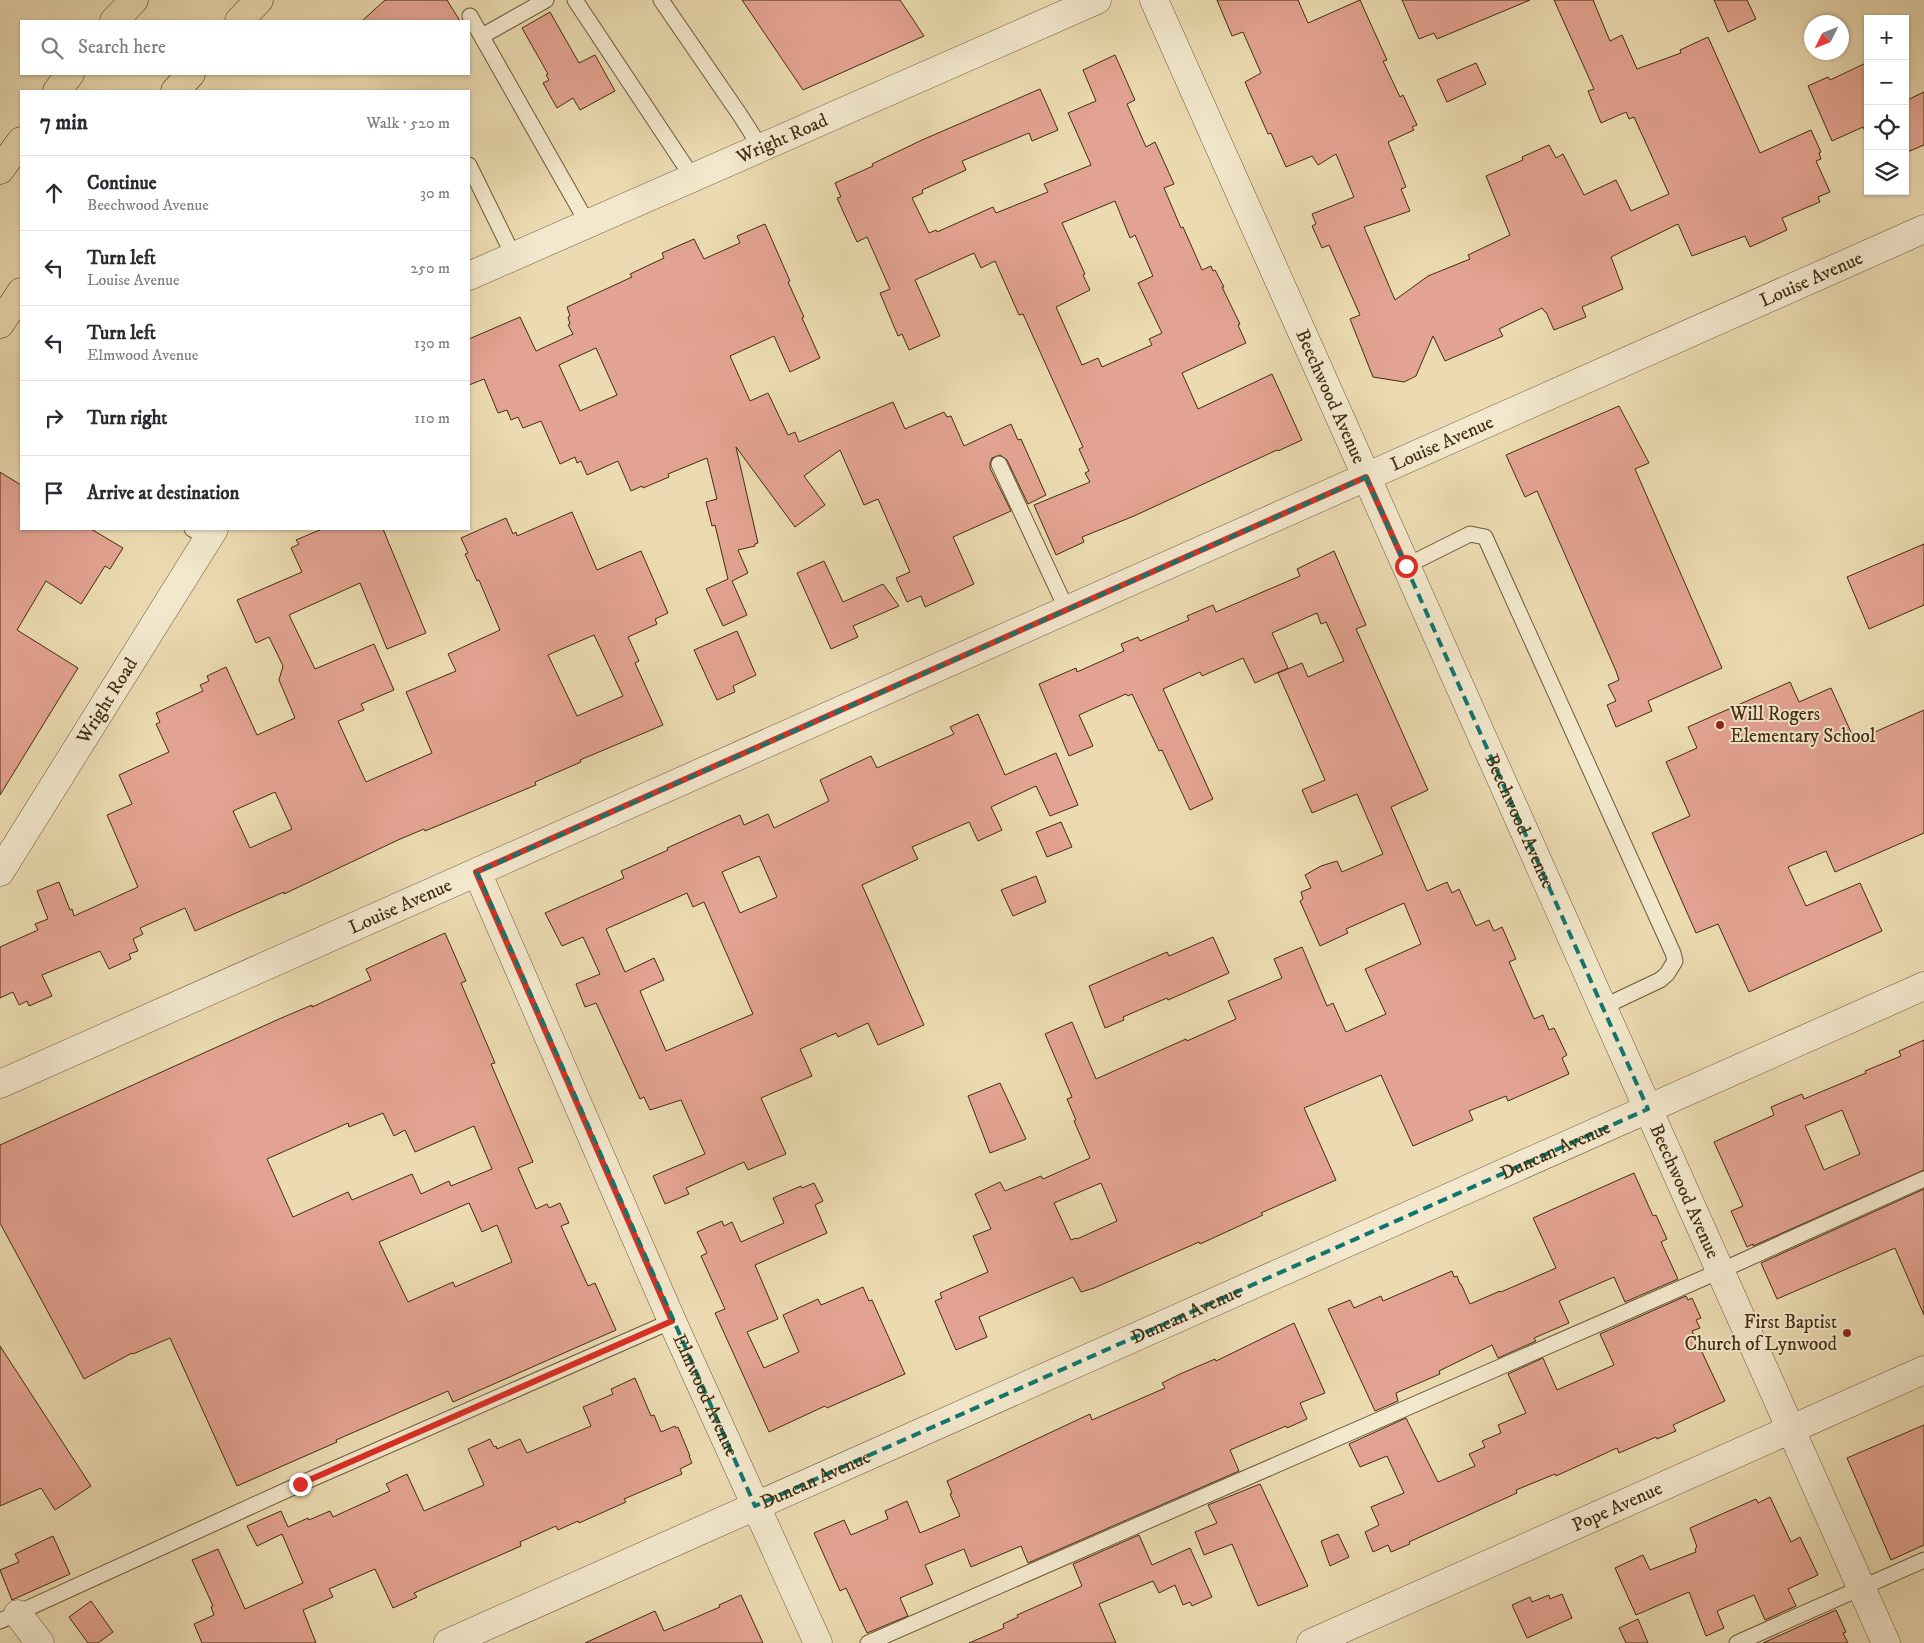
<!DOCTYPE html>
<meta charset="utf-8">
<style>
body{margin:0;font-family:"IM FELL DW Pica",serif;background:#f7f7f7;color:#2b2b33}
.controls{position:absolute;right:15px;top:15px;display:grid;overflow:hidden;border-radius:0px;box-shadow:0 1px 4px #0004}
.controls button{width:45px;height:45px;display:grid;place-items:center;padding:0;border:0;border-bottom:1px solid #e1e1e2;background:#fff;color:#2b2b33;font:25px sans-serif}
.compass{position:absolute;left:1804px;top:15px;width:45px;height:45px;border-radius:50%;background:#fff;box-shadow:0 1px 4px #0004;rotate:227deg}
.stop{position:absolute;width:15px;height:15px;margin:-11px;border:4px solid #d93025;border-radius:50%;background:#fff}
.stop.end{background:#d93025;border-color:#fff;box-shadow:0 1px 5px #0008}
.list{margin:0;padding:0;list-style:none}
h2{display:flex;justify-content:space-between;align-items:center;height:65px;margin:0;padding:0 20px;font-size:21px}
h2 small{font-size:16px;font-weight:400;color:#7c7c81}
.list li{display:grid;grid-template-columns:32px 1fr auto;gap:15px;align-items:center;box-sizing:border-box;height:75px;padding:0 20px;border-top:1px solid #e1e1e2}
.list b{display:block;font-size:19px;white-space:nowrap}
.list p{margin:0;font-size:16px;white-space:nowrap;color:#7c7c81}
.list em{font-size:16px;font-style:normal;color:#7c7c81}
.icon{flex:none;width:28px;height:28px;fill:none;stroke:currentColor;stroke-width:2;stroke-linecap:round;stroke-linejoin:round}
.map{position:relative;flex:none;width:1924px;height:1643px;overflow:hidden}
.search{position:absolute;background:#fff;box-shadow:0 1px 4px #0004;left:20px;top:20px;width:450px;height:55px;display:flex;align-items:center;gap:12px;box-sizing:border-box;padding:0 18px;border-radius:0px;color:#7c7c81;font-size:19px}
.panel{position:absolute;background:#fff;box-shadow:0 1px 4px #0004;left:20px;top:90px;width:450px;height:440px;border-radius:0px}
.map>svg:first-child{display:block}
.building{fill:#e3a392;stroke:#422d0e;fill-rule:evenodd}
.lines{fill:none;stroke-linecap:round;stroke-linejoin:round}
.service-casing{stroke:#6c5837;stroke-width:17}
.minor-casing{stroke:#6c5837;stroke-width:29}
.tertiary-casing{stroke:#6c5837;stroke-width:29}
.motorway-casing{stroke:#422d0e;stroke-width:29}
.service{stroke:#f3e8cd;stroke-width:15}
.minor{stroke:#f3e8cd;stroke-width:28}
.tertiary{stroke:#f3e8cd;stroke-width:28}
.motorway{stroke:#ecdbb2;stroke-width:28}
.route{stroke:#d93025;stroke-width:6}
.marked{fill:none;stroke:#0f766e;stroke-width:4;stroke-dasharray:10 6;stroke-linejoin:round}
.poi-dot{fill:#8f2418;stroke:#f3e8cd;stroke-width:2}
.labels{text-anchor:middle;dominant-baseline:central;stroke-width:4;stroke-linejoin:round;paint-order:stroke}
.street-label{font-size:19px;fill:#422d0e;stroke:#f3e8cd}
.poi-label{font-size:19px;fill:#422d0e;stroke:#f3e8cd;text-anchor:start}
</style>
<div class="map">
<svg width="1924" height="1643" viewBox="0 0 1924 1643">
<rect width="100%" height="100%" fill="#ecdbb2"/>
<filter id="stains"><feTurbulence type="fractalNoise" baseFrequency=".004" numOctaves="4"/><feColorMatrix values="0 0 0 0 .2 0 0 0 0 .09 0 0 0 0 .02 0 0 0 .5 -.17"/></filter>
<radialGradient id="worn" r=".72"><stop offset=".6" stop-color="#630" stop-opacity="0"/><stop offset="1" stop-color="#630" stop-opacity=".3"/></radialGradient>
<!-- building -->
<g class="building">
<polygon points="385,0 447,0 460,21 362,21"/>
<polygon points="742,0 900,0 924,36 803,90"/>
<polygon points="1217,0 1298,0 1308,23 1360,0 1387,60 1383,61 1400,97 1403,95 1417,125 1412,127 1414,130 1388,142 1406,187 1401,189 1410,211 1364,227 1395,300 1428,276 1470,259 1468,255 1510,235 1486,176 1523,160 1522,157 1549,145 1556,158 1563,154 1584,195 1616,180 1631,211 1669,194 1634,117 1629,119 1626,112 1601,123 1588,91 1594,89 1554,0 1593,0 1610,41 1622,35 1637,69 1681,53 1680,50 1708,37 1760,153 1811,130 1821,152 1819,153 1821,159 1816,161 1830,192 1818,197 1820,202 1782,218 1787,230 1750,247 1745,236 1692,256 1678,224 1611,257 1623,289 1582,307 1586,317 1554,330 1546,312 1545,312 1542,308 1499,329 1503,336 1445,361 1433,336 1416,376 1404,382 1373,377 1350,319 1360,315 1329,245 1322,248 1312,226 1316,224 1312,214 1354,197 1336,154 1318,165 1312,156 1286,167 1271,133 1268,134 1245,82 1261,73 1243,32 1232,36"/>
<polygon points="1402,0 1530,0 1437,39 1434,33 1419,39"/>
<polygon points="1714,0 1747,0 1756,19 1728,32"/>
<polygon points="550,12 579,63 595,55 615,91 580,110 573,98 557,108 543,83 549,80 546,75 548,74 522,28"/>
<path d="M1115,55l20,45 -8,4 19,43 9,-5 19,42 -10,4 17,40 2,-1 19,43 9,-4 2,5 2,-1 9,17h-2l18,37 -2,1 8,18 -64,30 16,36 74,-35 30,66 -24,11 -1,-1 -143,66 -52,21 2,5 -28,13 -22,-50 56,-23 -5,-9 4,-2 -10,-22 4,-2 -60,-133 -4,1 -24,-54 -14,7 -7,-15 -59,27 25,56 -31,14 -7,-16 -4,2 -18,-43 10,-4 -23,-52 -10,5 -20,-44 4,-1 -6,-14 38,-17 -1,-2 50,-24 118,-51 18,41 -26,11 -3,-8 -67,28 4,9 -44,20 1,3 -11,5 17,35 7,-3 1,2 56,-25 3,6 52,-21 -4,-8 47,-19 -23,-52 28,-12 -13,-31zM1115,201l15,37 5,-3 17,39 1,2 -15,7 24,50 -13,6 3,6 -50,22 -4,-9 -16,7 -26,-58 34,-17 -7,-15 2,-1 -23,-51z"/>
<polygon points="1868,62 1868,137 1863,127 1832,141 1808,86 1828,77 1830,80"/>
<polygon points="1476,63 1486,84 1447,102 1437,80"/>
<polygon points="1924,92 1924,145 1905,153 1905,101"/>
<path d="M765,224l25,57 -2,1 16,35 -2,1 18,40 -30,14 -16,-36 -44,20 20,45 18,-8 20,42 7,-3 4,10 94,-40 12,27 39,-17 3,5 4,-1 13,30 47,-22 7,16 3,-1 25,56 -18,9 -21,-44 -7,-5 -8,3 -2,5v5l21,43 -58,26 21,47 -49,23 -4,-11 -14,6 -11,-24 14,-6 -32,-73 -14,6 -24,-55 -36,26 21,29 -30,22 -59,-80 22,96 -3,1v2l-17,4 10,23 -16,8 15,34 -24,11 -17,-37 22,-10 -13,-54 -3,1 -6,-24 11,-3 -10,-41 -39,16 1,3 -26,11 -1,-2 -11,5 -13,-30 -31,14 -6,-14 -4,2 -2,-6 -15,7 -19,-43 -18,7 -5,-11 -7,3 -4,-10 -9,3 -14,-34 -15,6v-46l51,-22 16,34 37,-17 -5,-9 2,-1 -2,-7 2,-1 -3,-9 65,-30 -2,-3 34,-16 -2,-5 32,-14 10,20 36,-16 -3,-7zM596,348l21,47 -37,16 -21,-46z"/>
<polygon points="1619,406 1649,463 1635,469 1722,668 1648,701 1652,711 1616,727 1607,705 1616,701 1608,685 1619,680 1616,671 1537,491 1525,497 1506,455"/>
<polygon points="0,472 21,485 21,529 91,529 123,548 110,569 105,566 81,604 46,581 17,630 78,668 0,795"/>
<path d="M572,512l25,58 44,-19 27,62 -13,6 2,5 -29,13 11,24 -4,2 28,62 -83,35 1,2 -46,20 1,3 -111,46 -1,-2 -26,11 -114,54v-2l-89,39 -10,-23 -45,20 3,6 -10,5 5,12 -9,3 2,5 -22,10 -9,-18 -58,24 10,21 -23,10 -2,-5 -8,4 -6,-13 -13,6v-51l38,-17 -3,-6 13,-5 -11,-28 22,-9 11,28 2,-1 2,7 64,-29 -31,-72 25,-11 -13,-29 50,-23 -13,-28 4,-2 -4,-9 47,-22 -3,-6 9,-4 -2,-5 19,-9 31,68 38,-17 -16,-38 4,-14 -14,-29 -13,6 -19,-43 65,-28 -11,-24 8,-4 -3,-4 26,-11h61l43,104 -39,16 -27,-66 -71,32 26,54 59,-25 20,46 -33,14 3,6 -26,11 28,61 66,-29 -26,-61 50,-21 -8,-17 52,-24 -21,-50 -2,1 -12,-27 3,-1 -7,-15 45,-20 7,16 3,-2 1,4zM594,635l29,61 -46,20 -29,-61zM275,792l17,37 -42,19 -17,-37z"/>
<polygon points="1924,544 1924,605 1869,629 1847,577"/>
<path d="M1334,551l32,74 -10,4 72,161 -37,17 36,84 20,-9 5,11 7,-4 17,37 13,-6 5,11 8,-4 14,32 -7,3 25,57 9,-4 6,15 5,-2 13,27 -5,3 7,16 -61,27 -2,-5 -37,15 4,9 -60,26 -32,-71 -77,33 32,72 -75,33 2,2 -63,29 -1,-2 -105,46 -13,4 -8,-15 -94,40 8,20 -31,13 -21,-49 7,-3 -2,-5 48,-21 -15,-36 18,-7 -16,-35 25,-12 5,9 36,-15 2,3 47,-21 -16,-37 2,-1 -9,-21 5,-2 -27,-63 27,-12 24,57 90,-40 1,2 49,-22 -8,-18 54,-23 -8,-19 28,-12 25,59 6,-3 13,29 40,-18 -21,-45 56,-25 -17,-41 -58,26 2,4 -28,13 -20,-45 3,-2 -2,-7 10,-4 -6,-13 16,-9 16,-5 5,11 41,-18 -26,-60 -45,19 -10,-23 23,-10 -47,-107 24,-10 6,14 36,-16 -18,-39 -5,2 -4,-11 -45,20 16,35 -33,15 -12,-25 -41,18 -2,-4 -37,17 50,110 -23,11 -28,-60 -3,1 -27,-57 -4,2 -2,-2 -47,21 14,31 -24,10 -30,-72 37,-16 1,4 47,-21 -3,-7 17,-7 2,4 49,-21 -2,-4 26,-11 3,7 84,-36 -3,-7zM1101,1183l16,38 -40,18 -1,-1 -5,2 -17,-37z"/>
<polygon points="824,561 843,602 883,584 899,606 853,626 858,637 831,649 797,573"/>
<polygon points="737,631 756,675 733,686 735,692 717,700 694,650"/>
<polygon points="1790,682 1799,702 1831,688 1855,741 1924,710 1924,833 1835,872 1826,851 1788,867 1806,906 1860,883 1882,931 1749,992 1718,924 1696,933 1652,833 1690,816 1666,762 1697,748 1688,727"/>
<path d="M978,714l27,61 51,-22 22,52 -28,11 -14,-30 -45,21 11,23 -24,11 -9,-19 -57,25 6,12 -56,26 62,140 -46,20 -10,-22 -30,14 -2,-4 -36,16 12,27 -51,22 25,56 -38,16 -4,-8 -58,26 3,6 -24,10 -12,-28 52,-22 -24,-54 -31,10 -6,-13 -4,2 -44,-96 -11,4 -9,-23 24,-10 -17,-37 -21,9 -17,-33 79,-35 -3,-7 47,-21 -1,-2 73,-33 4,10 24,-11 6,14 55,-27 -9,-21 51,-24 6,12 77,-34 -4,-7zM759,856l18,41 -37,16 -18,-41zM687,893l6,14 11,-5 49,112 -87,37 -26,-60 24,-11 -10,-22 -29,14 -19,-43z"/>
<polygon points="1061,822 1072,847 1047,857 1036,832"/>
<polygon points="1036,876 1046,902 1013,916 1001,890"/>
<path d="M445,933l21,48 -5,2 34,80 -4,1 42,98 -15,6 18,41 11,-5 2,4 11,-5 9,20 -8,3 27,60 7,-3 21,47 -163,72 -5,-11 -112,49 1,2 -100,44 -67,-148 -37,16 -1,-1 -48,26 -84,-156v-78l279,-126 33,-14v2l59,-27 -5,-11zM383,1113l11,23 11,-6 10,22 59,-26 18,43 -41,17 -2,-5 -28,13 -9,-20 -60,26 -4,-8 -55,25 -26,-58 81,-36 1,4zM469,1203l13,29 15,-7 15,37 -57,25 -2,-5 -45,20 -29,-60z"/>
<polygon points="1213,937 1229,973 1168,1000 1167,998 1123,1017 1124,1020 1105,1028 1089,986 1167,952 1169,956"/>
<path d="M1924,1040v130l-171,76v-2l-6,3 -16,-36 12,-5 -29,-64 60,-27 -3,-8 31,-13 2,5 62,-26 -1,-2 36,-15 -2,-5zM1842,1110l18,44 -36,16 -19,-44z"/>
<polygon points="1000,1083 1026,1139 990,1153 968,1096"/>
<polygon points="1634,1173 1653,1216 1656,1215 1667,1239 1661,1242 1678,1279 1625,1302 1614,1277 1559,1301 1569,1323 1534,1338 1536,1341 1498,1358 1492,1345 1439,1371 1440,1374 1396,1393 1398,1401 1375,1411 1328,1309 1350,1300 1354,1308 1381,1296 1383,1301 1452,1271 1454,1277 1457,1276 1460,1284 1461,1284 1470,1304 1500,1291 1501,1292 1556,1268 1533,1218"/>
<polygon points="814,1183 823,1201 815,1205 827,1233 755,1265 778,1319 747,1332 764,1368 799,1352 783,1315 818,1299 821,1305 863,1287 869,1301 872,1300 905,1374 827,1408 825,1406 769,1432 715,1313 725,1309 701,1256 707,1253 697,1232 722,1221 724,1226 732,1222 741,1242 784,1223 773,1198 801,1186 802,1188"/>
<polygon points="1924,1189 1924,1315 1895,1248 1777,1299 1761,1263"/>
<polygon points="1686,1296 1688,1300 1692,1298 1701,1318 1696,1320 1700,1328 1692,1331 1725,1401 1673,1425 1676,1431 1657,1439 1656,1437 1619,1453 1617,1448 1556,1476 1555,1474 1516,1490 1517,1493 1409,1542 1410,1544 1391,1552 1388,1545 1373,1552 1365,1532 1379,1525 1371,1507 1404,1493 1387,1456 1360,1467 1349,1444 1406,1418 1438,1482 1475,1466 1469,1454 1485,1447 1482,1441 1501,1433 1498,1425 1526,1413 1508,1374 1543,1358 1557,1390 1614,1365 1600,1334"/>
<polygon points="1294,1323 1325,1393 1300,1403 1307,1419 1287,1428 1286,1426 1230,1450 1239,1471 1028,1563 1021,1546 971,1567 964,1549 925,1565 933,1584 900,1598 908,1616 867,1633 846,1588 840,1591 814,1533 844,1520 851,1535 888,1519 885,1511 907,1501 920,1533 960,1516 950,1494 952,1493 947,1481 1090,1414 1092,1420 1165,1388 1162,1383 1180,1374 1215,1359 1216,1361"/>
<polygon points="0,1346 91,1486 55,1510 41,1488 0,1506"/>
<polygon points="635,1378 651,1416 654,1415 661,1432 675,1426 676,1428 678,1427 690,1456 689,1456 692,1463 680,1469 682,1474 624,1499 626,1502 579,1523 578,1521 558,1530 556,1526 520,1542 521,1546 414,1593 417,1597 393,1608 375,1569 329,1589 333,1597 303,1610 316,1643 202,1643 194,1624 214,1615 211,1607 213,1606 192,1560 218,1549 245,1609 303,1583 282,1534 257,1546 247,1526 281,1511 288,1527 308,1518 309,1520 330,1511 333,1517 390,1491 386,1484 407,1474 424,1511 484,1485 468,1449 490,1439 494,1447 496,1446 497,1449 520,1439 527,1453 591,1426 583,1407 613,1394 611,1389"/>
<polygon points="1924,1425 1924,1545 1891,1560 1847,1458"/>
<polygon points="1260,1484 1308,1586 1258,1606 1232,1544 1204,1555 1195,1532 1217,1523 1208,1505"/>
<polygon points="1770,1497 1791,1542 1800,1537 1818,1575 1788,1589 1796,1606 1765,1620 1754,1595 1717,1611 1724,1628 1706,1636 1689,1592 1636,1615 1615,1568 1643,1555 1650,1570 1696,1552 1695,1549 1697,1547 1690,1528 1756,1499 1758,1503"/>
<polygon points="1338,1534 1349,1557 1330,1566 1321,1541"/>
<polygon points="1139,1535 1152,1565 1190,1548 1212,1597 1192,1606 1190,1602 1183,1605 1175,1585 1159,1593 1153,1581 1099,1604 1116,1643 969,1643 1004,1628 1003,1624 1018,1617 1017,1615 1078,1588 1082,1586 1073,1564"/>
<polygon points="53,1536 70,1574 12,1600 0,1570 19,1562 15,1554"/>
<polygon points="1562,1594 1572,1618 1527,1638 1512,1605 1530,1597 1532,1602 1549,1595 1550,1599"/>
<polygon points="741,1595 763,1643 585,1643 655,1611 664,1631 720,1607 719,1605"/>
<polygon points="91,1601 113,1632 98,1643 88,1643 69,1617"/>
<polygon points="1836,1610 1846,1632 1843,1633 1848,1643 1763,1643"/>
<polygon points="1638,1619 1648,1643 1626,1643 1619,1628"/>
</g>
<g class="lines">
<defs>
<g id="service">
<polyline points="575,0 693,178"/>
<polyline points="661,0 740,115 761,148"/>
<polyline points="470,16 588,224"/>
<polyline points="482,36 546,0"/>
<polyline points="469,165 514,257"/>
<polyline points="999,464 1067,610"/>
<polyline points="192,529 208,538"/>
<polyline points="1406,566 1470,534 1485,537 1673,953 1675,961 1667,974 1660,980 1603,1007"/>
<polyline points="0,1621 300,1484 672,1321"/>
<polyline points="868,1643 1720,1271 1924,1179"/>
<polyline points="1737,1643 1924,1560"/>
</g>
<g id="minor">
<path id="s1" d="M477,872l195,449 146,322"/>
<path id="s2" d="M0,1084l1924,-855"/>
<polyline points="18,1614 40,1643"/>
<path id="s3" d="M448,1643l1476,-657"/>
<path id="s4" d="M1311,1643l613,-273"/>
</g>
<g id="tertiary">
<path id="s5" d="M1154,0l732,1643"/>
<path id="s6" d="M469,276l628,-276"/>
<path id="s7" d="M0,872l214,-343"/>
</g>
<g id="motorway">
<polyline points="114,21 134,0"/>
<polyline points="239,21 259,0"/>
<polyline points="57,91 70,74"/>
<polyline points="175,91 191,74"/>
<polyline points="0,170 21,141"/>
<polyline points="0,324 21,292"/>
</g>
</defs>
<!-- service casing -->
<use href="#service" class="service-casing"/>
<!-- minor casing -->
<use href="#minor" class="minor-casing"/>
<!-- tertiary casing -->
<use href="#tertiary" class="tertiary-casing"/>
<!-- motorway casing -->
<use href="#motorway" class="motorway-casing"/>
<!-- service -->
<use href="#service" class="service"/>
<!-- minor -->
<use href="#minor" class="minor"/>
<!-- tertiary -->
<use href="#tertiary" class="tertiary"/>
<!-- motorway -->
<use href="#motorway" class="motorway"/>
</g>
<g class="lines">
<!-- route -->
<polyline class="route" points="300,1484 672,1321 476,872 1366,477 1406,566"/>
</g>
<!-- marked area -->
<path class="marked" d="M1366,477l282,632 -893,397 -278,-634z"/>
<!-- markers -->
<g class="poi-dot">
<circle cx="1720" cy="725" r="5"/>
<circle cx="1847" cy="1333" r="5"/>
</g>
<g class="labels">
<!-- street labels -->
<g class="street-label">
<text stroke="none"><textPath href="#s6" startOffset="342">Wright Road</textPath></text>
<text stroke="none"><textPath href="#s2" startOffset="1982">Louise Avenue</textPath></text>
<text stroke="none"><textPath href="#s5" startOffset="434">Beechwood Avenue</textPath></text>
<text stroke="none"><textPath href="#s2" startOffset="1578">Louise Avenue</textPath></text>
<text stroke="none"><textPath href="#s7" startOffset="202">Wright Road</textPath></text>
<text stroke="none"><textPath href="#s5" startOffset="899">Beechwood Avenue</textPath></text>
<text stroke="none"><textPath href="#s2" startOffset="438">Louise Avenue</textPath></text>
<text stroke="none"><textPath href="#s3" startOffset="1212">Duncan Avenue</textPath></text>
<text stroke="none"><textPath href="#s5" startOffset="1304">Beechwood Avenue</textPath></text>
<text stroke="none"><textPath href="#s3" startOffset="808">Duncan Avenue</textPath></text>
<text stroke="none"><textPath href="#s1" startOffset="571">Elmwood Avenue</textPath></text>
<text stroke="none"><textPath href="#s3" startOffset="402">Duncan Avenue</textPath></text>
<text stroke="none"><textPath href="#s4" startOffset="335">Pope Avenue</textPath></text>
</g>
<!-- poi labels -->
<g class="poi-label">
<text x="1730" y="714">Will Rogers<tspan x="1730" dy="22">Elementary School</tspan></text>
<text x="1837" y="1322" text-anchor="end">First Baptist<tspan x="1837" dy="22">Church of Lynwood</tspan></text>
</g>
</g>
<rect width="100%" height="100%" filter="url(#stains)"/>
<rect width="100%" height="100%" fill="url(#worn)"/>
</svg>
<div class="controls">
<button>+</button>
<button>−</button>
<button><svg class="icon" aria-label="locate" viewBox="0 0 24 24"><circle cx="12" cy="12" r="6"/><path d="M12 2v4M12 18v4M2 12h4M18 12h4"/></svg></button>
<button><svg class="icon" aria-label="layers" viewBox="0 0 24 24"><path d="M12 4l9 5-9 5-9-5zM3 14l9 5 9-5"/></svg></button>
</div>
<svg class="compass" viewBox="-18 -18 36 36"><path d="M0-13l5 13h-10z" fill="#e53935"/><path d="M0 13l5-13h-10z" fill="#7c7c81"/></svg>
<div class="stop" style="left:1406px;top:566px"></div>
<div class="stop end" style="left:300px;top:1484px"></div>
<div class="search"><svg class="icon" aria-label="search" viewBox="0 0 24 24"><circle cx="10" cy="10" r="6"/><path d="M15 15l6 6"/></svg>Search here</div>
<section class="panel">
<h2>7 min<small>Walk · 520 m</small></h2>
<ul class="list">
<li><svg class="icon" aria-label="ahead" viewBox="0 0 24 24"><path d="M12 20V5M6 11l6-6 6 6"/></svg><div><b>Continue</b><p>Beechwood Avenue</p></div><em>30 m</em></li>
<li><svg class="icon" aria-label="left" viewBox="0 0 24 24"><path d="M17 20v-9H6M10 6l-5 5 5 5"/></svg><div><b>Turn left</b><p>Louise Avenue</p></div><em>250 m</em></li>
<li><svg class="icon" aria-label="left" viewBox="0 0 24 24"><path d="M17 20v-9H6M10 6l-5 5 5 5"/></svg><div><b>Turn left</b><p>Elmwood Avenue</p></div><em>130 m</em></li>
<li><svg class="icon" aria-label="right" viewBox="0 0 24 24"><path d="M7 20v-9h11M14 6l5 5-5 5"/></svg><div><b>Turn right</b></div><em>110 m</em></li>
<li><svg class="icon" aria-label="arrive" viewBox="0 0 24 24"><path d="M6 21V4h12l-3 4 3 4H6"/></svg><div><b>Arrive at destination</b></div></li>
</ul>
</section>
</div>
